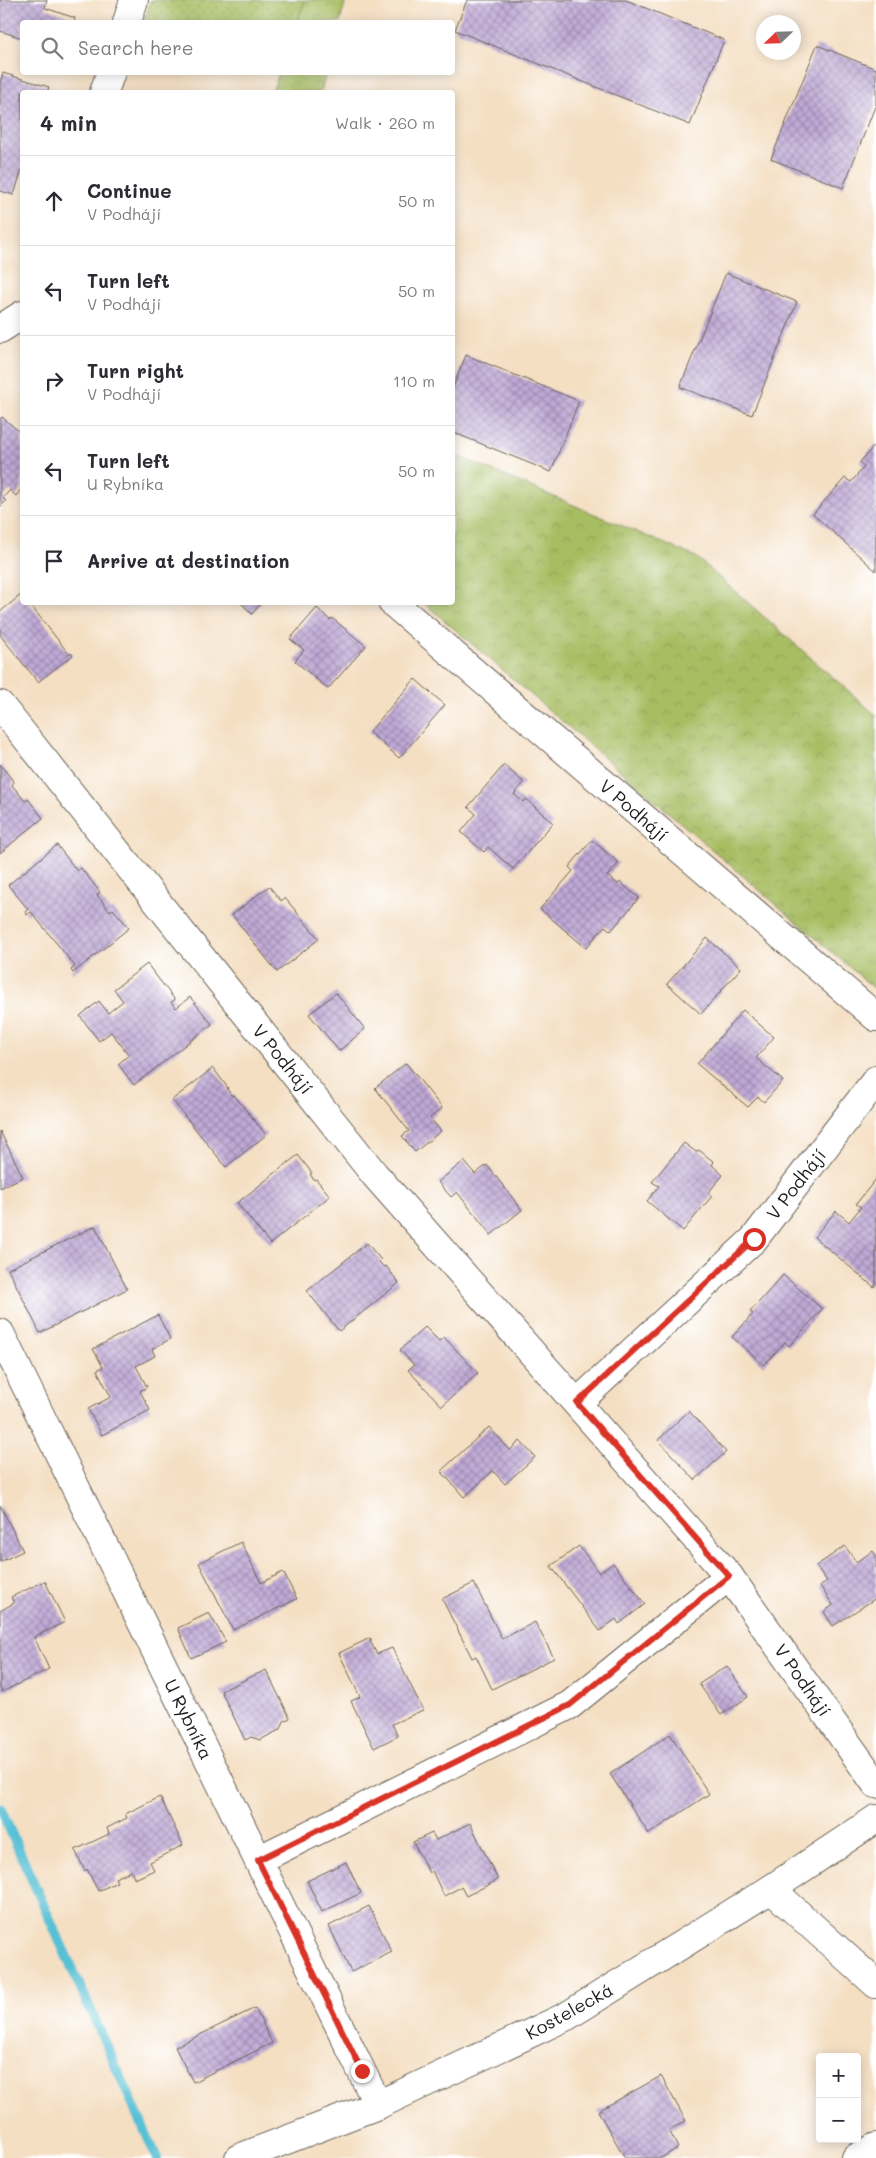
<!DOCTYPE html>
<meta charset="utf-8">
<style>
body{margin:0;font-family:Mali,sans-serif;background:#f7f7f7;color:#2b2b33}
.controls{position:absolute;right:15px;bottom:15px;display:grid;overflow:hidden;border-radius:5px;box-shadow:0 2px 12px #0003}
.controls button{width:45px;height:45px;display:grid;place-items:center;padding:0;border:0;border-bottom:1px solid #e1e1e2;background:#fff;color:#2b2b33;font:25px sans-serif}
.compass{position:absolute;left:756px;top:15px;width:45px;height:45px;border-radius:50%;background:#fff;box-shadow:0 2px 12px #0003;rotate:247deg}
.stop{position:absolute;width:15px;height:15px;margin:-11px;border:4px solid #d93025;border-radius:50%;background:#fff}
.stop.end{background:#d93025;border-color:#fff;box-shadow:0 1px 5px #0008}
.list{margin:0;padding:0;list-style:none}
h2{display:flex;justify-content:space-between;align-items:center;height:65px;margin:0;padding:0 20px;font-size:21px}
h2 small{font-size:16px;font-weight:400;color:#7c7c81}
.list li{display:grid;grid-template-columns:32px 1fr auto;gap:15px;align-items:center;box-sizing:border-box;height:90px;padding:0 20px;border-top:1px solid #e1e1e2}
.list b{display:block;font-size:19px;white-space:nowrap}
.list p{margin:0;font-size:16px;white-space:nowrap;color:#7c7c81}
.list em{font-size:16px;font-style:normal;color:#7c7c81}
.icon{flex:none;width:28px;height:28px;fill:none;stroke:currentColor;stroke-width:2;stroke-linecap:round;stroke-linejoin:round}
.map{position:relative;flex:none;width:876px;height:2158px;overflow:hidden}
.search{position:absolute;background:#fff;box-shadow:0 2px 12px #0003;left:20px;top:20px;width:435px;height:55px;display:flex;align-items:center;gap:12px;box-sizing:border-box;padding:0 18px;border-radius:5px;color:#7c7c81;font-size:19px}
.panel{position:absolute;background:#fff;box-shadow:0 2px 12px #0003;left:20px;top:90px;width:435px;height:515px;border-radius:5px}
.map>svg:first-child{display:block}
.grass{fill:url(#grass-dots);stroke:#626c3f}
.park{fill:url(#park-crowns);stroke:#626c3f}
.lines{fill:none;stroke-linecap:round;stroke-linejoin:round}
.stream{stroke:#57c0d4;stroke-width:10}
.building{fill:url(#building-cross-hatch)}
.minor-casing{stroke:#686056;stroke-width:30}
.tertiary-casing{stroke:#686056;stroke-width:30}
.minor{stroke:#fff;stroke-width:28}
.tertiary{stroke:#fff;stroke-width:28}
.route{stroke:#d93025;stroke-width:6}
.labels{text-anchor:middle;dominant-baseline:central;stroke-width:4.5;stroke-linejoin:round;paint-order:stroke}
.street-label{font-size:18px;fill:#1c1c1c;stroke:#fff}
</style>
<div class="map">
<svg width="876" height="2158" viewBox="0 0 876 2158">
<defs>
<pattern id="grass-dots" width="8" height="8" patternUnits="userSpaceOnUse" patternTransform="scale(1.25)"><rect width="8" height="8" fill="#a7bd62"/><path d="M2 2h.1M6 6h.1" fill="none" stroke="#8fa254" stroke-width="1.8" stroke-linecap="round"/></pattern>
<pattern id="park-crowns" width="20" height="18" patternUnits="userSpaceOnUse" patternTransform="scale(1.25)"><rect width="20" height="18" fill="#a7bd62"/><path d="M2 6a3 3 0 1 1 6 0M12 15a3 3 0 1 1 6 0" fill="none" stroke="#8fa254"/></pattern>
<pattern id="building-cross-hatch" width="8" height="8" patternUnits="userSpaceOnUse" patternTransform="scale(1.25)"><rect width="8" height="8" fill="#bfa9d6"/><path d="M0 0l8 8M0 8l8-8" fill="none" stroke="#9a89ad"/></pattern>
</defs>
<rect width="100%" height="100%" fill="#fff"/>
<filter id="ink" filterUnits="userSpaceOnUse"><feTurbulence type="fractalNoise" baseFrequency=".02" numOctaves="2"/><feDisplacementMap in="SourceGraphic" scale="10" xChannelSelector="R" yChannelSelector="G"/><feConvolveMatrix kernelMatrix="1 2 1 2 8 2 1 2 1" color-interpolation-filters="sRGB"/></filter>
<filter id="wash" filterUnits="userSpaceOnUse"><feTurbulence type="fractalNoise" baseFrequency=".0096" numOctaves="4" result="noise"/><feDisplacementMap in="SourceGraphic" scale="20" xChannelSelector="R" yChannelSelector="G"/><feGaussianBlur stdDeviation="1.12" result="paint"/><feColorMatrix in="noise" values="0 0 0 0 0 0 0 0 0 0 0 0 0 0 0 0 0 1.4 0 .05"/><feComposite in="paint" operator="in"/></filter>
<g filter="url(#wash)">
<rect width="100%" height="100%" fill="#f4dfc3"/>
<!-- grass -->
<polygon class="grass" points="151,0 305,0 297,22 144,22"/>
<!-- park -->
<g class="park">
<polygon points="305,0 346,0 340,22 297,22"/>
<polygon points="279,73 279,72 326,73 321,92 272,92"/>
<polygon points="453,454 696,557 876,715 876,990 424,603 452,602"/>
</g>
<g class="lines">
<!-- stream -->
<polyline class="stream" points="0,1808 157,2158"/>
</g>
<g id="blocks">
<!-- building -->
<g class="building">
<polygon points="0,0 47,0 45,8 75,18 74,22 22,22 22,38 0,31"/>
<polygon points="467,0 626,0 724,40 690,125 455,30"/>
<polygon points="817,45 876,69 876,104 843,188 771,159"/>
<polygon points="3,73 49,87 47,92 22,92 22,169 14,195 0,191 0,82"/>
<polygon points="726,273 797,302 752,415 680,387"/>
<polygon points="466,355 579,401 551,472 452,432 452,390"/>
<polygon points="2,417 22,434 22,488 16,496 10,490 3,498 6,501 0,507 0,419"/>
<polygon points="876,444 876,571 813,514 845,478 851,482 864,467 860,462"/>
<polygon points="22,594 22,602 28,602 69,654 71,653 73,655 38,682 0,635 0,612"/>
<polygon points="240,602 262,602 252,614"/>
<polygon points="317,608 330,620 332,618 366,646 328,689 295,661 304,650 290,639"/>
<polygon points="415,679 445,705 399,758 369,732"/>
<polygon points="0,764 14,782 12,785 25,801 28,799 43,818 0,853"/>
<polygon points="504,765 524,783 514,794 523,802 526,799 553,823 513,869 488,847 484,852 461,832 476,814 468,807"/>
<polygon points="592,840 619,863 607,876 618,884 620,882 639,898 611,931 605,926 586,948 540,909 573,871 569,867"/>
<polygon points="57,845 77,871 81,868 100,892 97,895 110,911 113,909 129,928 73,973 71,970 75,966 31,912 27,915 25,912 28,909 8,885"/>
<polygon points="269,886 281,901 285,898 319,939 277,972 232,915"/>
<polygon points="707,938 741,968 701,1014 667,984"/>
<polygon points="147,964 175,1000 171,1002 176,1008 190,997 212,1024 134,1085 118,1064 129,1055 111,1032 99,1041 80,1016 99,1001 108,1013 123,1001 114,989"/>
<polygon points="336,993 365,1029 339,1051 309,1014"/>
<polygon points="743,1010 774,1037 756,1058 783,1081 764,1102 758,1097 748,1107 697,1064"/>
<polygon points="406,1063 442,1108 430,1118 441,1131 415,1152 402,1136 409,1131 375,1088"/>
<polygon points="213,1068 228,1088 227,1089 232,1096 234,1095 266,1135 226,1167 172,1100"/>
<polygon points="0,1131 23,1177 0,1188"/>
<polygon points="684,1143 696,1152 699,1150 714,1162 712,1165 723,1175 708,1193 712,1196 683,1231 647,1201 659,1186 652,1182"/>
<polygon points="298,1155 312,1173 310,1174 314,1180 316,1179 330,1196 270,1244 237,1203"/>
<polygon points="464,1161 475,1174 487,1165 522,1210 491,1235 457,1192 451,1197 438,1182"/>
<polygon points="876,1179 876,1284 874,1287 814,1237 836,1211 849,1222 861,1207 856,1204"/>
<polygon points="95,1226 127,1289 40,1333 8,1269"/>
<polygon points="367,1243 381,1260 379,1262 384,1267 386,1266 399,1283 339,1331 307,1291"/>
<polygon points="783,1275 822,1309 789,1346 785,1342 764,1365 732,1337 753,1314 750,1312"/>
<polygon points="158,1315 170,1339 152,1349 155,1356 136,1366 147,1387 140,1391 150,1410 102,1435 88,1409 111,1397 97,1370 103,1367 93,1349"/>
<polygon points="425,1327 439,1341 444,1337 478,1373 442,1406 408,1370 414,1365 400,1350"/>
<polygon points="689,1411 726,1452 695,1480 658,1440"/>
<polygon points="489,1427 510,1450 520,1441 535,1457 505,1484 493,1471 464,1497 441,1471"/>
<polygon points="0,1505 23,1551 0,1562"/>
<polygon points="241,1542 261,1583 283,1572 297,1599 233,1630 199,1563"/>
<polygon points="579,1546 599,1573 613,1563 645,1604 619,1624 616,1619 600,1631 551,1566"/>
<polygon points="845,1546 856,1562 873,1551 876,1555 876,1598 833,1626 824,1612 833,1605 820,1586 827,1581 816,1566"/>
<polygon points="45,1581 65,1622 34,1637 49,1669 2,1692 0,1688 0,1611 14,1603 11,1597"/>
<polygon points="474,1583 502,1639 535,1622 554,1658 492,1689 476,1656 472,1658 442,1599"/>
<polygon points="209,1613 226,1642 191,1658 178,1628"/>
<polygon points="370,1638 372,1640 370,1641 377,1654 392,1648 423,1710 392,1724 398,1736 374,1748 351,1701 360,1697 339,1653"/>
<polygon points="727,1666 748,1697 721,1715 699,1684"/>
<polygon points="266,1670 290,1718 284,1721 281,1729 260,1740 251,1737 245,1740 221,1691"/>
<polygon points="670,1734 709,1794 649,1834 610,1774"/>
<polygon points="160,1797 183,1845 150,1862 154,1870 135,1879 131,1871 115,1878 117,1882 98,1891 87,1869 85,1871 75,1850 109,1834 107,1828 127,1818 125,1814"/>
<polygon points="470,1823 498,1880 466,1896 461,1887 444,1896 432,1871 429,1873 413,1842 432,1833 436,1840"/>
<polygon points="346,1862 361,1893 322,1912 307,1881"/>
<polygon points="369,1906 392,1952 351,1972 329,1926"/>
<polygon points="255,2008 272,2043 193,2082 175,2047"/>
<polygon points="661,2076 686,2121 669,2130 678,2148 661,2158 625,2158 598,2111"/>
</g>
</g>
</g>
<g filter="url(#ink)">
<use href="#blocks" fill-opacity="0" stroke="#686056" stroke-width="1"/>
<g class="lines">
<defs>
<g id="minor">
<polyline points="127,22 134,0"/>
<polyline points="104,92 111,72"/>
<polyline points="0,329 22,315"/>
<polyline points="392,602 876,1017"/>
<polyline points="0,705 375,1175 729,1576 876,1784"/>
<polyline points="0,1333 378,2105"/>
<polyline points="577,1403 754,1239 876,1080"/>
<polyline points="258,1860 570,1705 729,1576"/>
<polyline points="771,1889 876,1984"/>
<polyline points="856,2158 876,2147"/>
</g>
<polyline id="tertiary" points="239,2158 378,2105 567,2016 771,1889 876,1819"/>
</defs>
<!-- minor casing -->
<use href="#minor" class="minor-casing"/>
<!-- tertiary casing -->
<use href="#tertiary" class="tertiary-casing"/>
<!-- minor -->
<use href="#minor" class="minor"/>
<!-- tertiary -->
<use href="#tertiary" class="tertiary"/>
</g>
</g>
<g class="lines" filter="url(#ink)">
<!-- route -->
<polyline class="route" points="362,2071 258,1860 570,1705 729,1576 577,1403 754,1239"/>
</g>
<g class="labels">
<!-- street labels -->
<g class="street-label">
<text transform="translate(634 810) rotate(41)">V Podhájí</text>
<text transform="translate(283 1059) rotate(51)">V Podhájí</text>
<text transform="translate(796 1184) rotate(-52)">V Podhájí</text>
<text transform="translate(803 1680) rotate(55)">V Podhájí</text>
<text transform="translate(189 1719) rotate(64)">U Rybníka</text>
<text transform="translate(569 2011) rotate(-29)">Kostelecká</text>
</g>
</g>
</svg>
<div class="controls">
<button>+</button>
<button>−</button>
</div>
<svg class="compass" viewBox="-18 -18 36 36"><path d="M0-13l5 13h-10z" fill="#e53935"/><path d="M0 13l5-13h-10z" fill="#7c7c81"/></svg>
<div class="stop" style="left:754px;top:1239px"></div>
<div class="stop end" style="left:362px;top:2071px"></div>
<div class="search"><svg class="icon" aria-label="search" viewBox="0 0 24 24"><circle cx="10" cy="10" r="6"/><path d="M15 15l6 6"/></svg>Search here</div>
<section class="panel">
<h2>4 min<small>Walk · 260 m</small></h2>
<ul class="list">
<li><svg class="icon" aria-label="ahead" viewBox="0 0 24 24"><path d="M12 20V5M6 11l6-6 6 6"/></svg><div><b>Continue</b><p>V Podhájí</p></div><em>50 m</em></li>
<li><svg class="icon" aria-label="left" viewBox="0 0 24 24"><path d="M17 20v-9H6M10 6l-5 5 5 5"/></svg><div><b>Turn left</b><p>V Podhájí</p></div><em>50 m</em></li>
<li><svg class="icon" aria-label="right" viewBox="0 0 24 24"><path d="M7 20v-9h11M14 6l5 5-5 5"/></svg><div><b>Turn right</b><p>V Podhájí</p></div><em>110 m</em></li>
<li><svg class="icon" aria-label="left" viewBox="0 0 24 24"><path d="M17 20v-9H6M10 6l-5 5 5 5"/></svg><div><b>Turn left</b><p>U Rybníka</p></div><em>50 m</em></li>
<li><svg class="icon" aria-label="arrive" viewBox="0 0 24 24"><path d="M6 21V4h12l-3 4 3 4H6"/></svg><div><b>Arrive at destination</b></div></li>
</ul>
</section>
</div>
